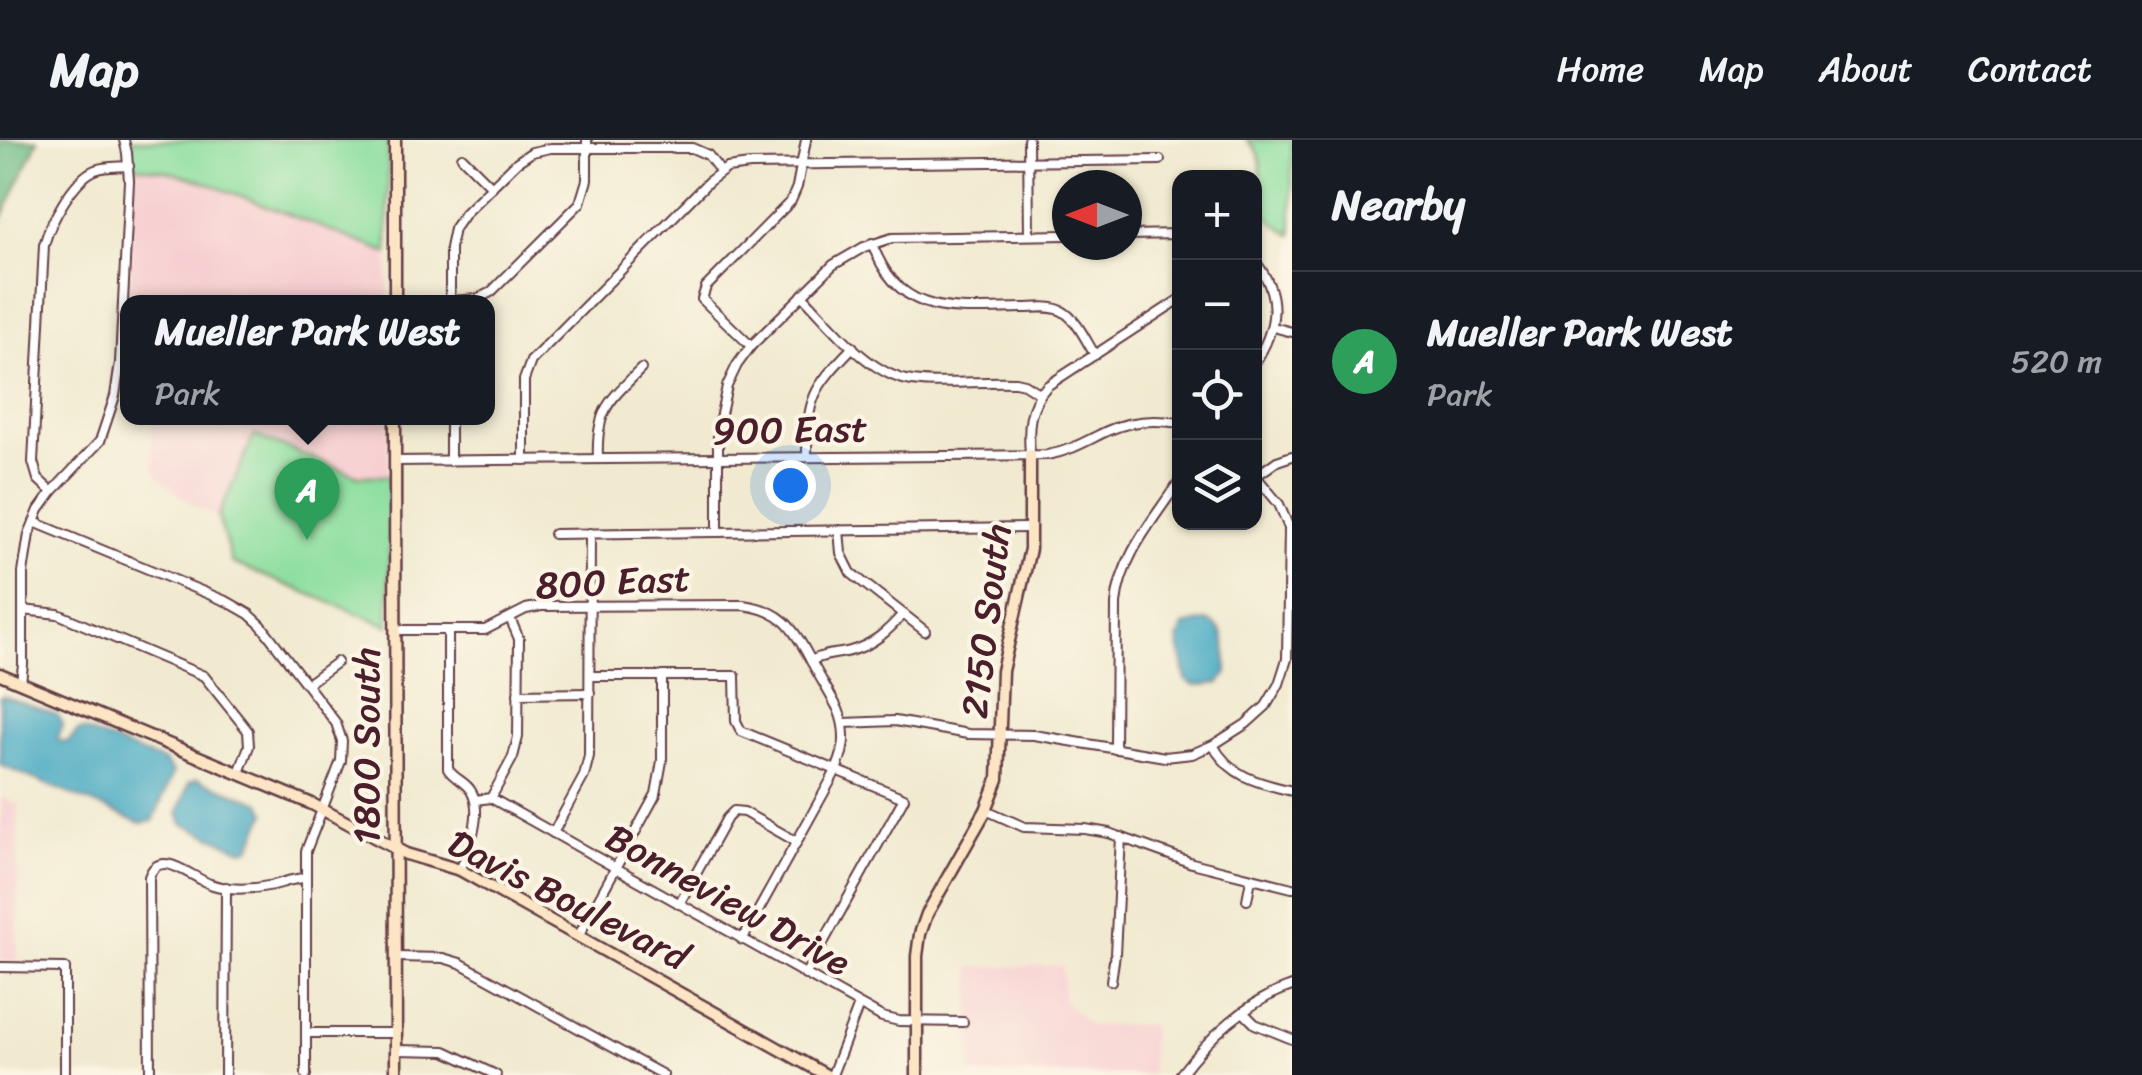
<!DOCTYPE html>
<meta charset="utf-8">
<style>
body{margin:0;font-family:Sriracha,sans-serif;background:#242831;color:#f1f3f6}
.controls{position:absolute;right:30px;top:30px;display:grid;overflow:hidden;border-radius:20px;box-shadow:0 2px 8px #0004}
.controls button{width:90px;height:90px;display:grid;place-items:center;padding:0;border:0;border-bottom:2px solid #363941;background:#171b24;color:#f1f3f6;font:50px sans-serif}
.compass{position:absolute;left:1052px;top:30px;width:90px;height:90px;border-radius:50%;background:#171b24;box-shadow:0 2px 8px #0004;rotate:270deg}
.you{position:absolute;left:790px;top:345px;width:35px;height:35px;margin:-25px;border:8px solid #fff;border-radius:50%;background:#1a73e8;box-shadow:0 0 0 15px #1a73e833}
.badge{display:grid;place-items:center;width:65px;height:65px;border-radius:50%;background:#7c3aed;color:#fff;font-size:32px;font-weight:700}
.pin{position:absolute;translate:-50% -82px;filter:drop-shadow(0 2px 5px #0008)}
.pin::after{content:'';position:absolute;top:52px;width:35px;height:30px;background:inherit;clip-path:polygon(0 0,100% 0,50% 100%)}
.popup{position:absolute;left:120px;top:155px;width:375px;height:130px;box-sizing:border-box;display:grid;place-content:center;border-radius:20px;background:#171b24;filter:drop-shadow(0 2px 8px #0005);font-size:32px;white-space:nowrap;color:#9ea1a6}
.popup b{font-size:38px;color:#f1f3f6}
.popup::after{content:'';position:absolute;left:50%;top:100%;margin-left:-20px;border:20px solid transparent;border-top-color:#171b24}
.list{margin:0;padding:0;list-style:none}
h2{display:flex;justify-content:space-between;align-items:center;height:130px;margin:0;padding:0 40px;font-size:42px}
h2 small{font-size:32px;font-weight:400;color:#9ea1a6}
.list li{display:grid;grid-template-columns:65px 1fr auto;gap:30px;align-items:center;box-sizing:border-box;height:180px;padding:0 40px;border-top:2px solid #363941}
.list b{display:block;font-size:38px;white-space:nowrap}
.list p{margin:0;font-size:32px;white-space:nowrap;color:#9ea1a6}
.list em{font-size:32px;font-style:normal;color:#9ea1a6}
.icon{flex:none;width:55px;height:55px;fill:none;stroke:currentColor;stroke-width:2;stroke-linecap:round;stroke-linejoin:round}
.map{position:relative;flex:none;width:1292px;height:935px;overflow:hidden}
header{display:flex;align-items:center;gap:60px;box-sizing:border-box;height:140px;padding:0 50px;background:#171b24;border-bottom:2px solid #363941}
header strong{font-size:48px}
nav{display:flex;gap:55px;margin-inline-start:auto;font-size:35px}
main{display:flex}
aside{flex:1;background:#171b24}
.map>svg:first-child{display:block}
.built{fill:#f7cfd2}
.green{fill:#8bde9f;stroke:#6a7e65;stroke-width:2.5}
.forest{fill:#70bd86;stroke:#5d6e58;stroke-width:2.5}
.water{fill:#43a8c3;stroke:#466477;stroke-width:2.5}
.lines{fill:none;stroke-linecap:round;stroke-linejoin:round}
.street-casing{stroke:#633d44;stroke-width:12}
.secondary-casing{stroke:#633d44;stroke-width:15}
.street{stroke:#fff;stroke-width:8}
.secondary{stroke:#fce5c4;stroke-width:10}
.labels{text-anchor:middle;dominant-baseline:central;stroke-width:8;stroke-linejoin:round;paint-order:stroke}
.street-label{font-size:38px;fill:#4a1f2b;stroke:#fcf5e5}
</style>
<header>
<strong>Map</strong>
<nav><a>Home</a><a>Map</a><a>About</a><a>Contact</a></nav>
</header>
<main>
<div class="map">
<svg width="1292" height="935" viewBox="0 0 1292 935">
<rect width="100%" height="100%" fill="#fcf5e5"/>
<filter id="ink" filterUnits="userSpaceOnUse"><feTurbulence type="fractalNoise" baseFrequency=".01" numOctaves="2"/><feDisplacementMap in="SourceGraphic" scale="20" xChannelSelector="R" yChannelSelector="G"/><feConvolveMatrix kernelMatrix="1 2 1 2 8 2 1 2 1" color-interpolation-filters="sRGB"/></filter>
<filter id="wash" filterUnits="userSpaceOnUse"><feTurbulence type="fractalNoise" baseFrequency=".0048" numOctaves="4" result="noise"/><feDisplacementMap in="SourceGraphic" scale="40" xChannelSelector="R" yChannelSelector="G"/><feGaussianBlur stdDeviation="2.25" result="paint"/><feColorMatrix in="noise" values="0 0 0 0 0 0 0 0 0 0 0 0 0 0 0 0 0 1.4 0 .05"/><feComposite in="paint" operator="in"/></filter>
<g filter="url(#wash)">
<rect width="100%" height="100%" fill="#f1ead0"/>
<!-- built -->
<g class="built">
<polygon points="134,26 166,31 199,40 388,113 388,162 128,162"/>
<polygon points="151,278 388,278 389,336 358,336 254,295 218,377 195,366 158,337 152,322"/>
<polygon points="0,657 18,664 17,822 0,822"/>
<polygon points="1063,825 1063,860 1089,885 1152,885 1151,935 971,935 971,827"/>
</g>
<!-- green -->
<g class="green">
<polygon points="129,0 388,0 388,113 199,40 166,31 134,26"/>
<path d="M1247,0h45v95c-11,-7 -24,-15 -30,-27 -11,-26 12,-45 -15,-68z"/>
<polygon points="254,295 358,336 389,336 389,486 232,423 218,377"/>
</g>
<!-- forest -->
<polygon class="forest" points="0,0 38,0 0,83"/>
<!-- water -->
<g class="water">
<path d="M1206,481c23,5 20,33 21,52l-7,10 -25,3 -9,-6 -8,-41 5,-13z"/>
<polygon points="3,556 58,575 63,585 58,596 59,601 68,602 77,592 83,590 165,622 173,633 153,681 140,683 0,625 0,557"/>
<polygon points="197,639 261,663 266,673 250,708 242,710 183,684 178,673 189,643"/>
</g>
</g>
<g filter="url(#ink)">
<g class="lines">
<defs>
<g id="street">
<polyline points="1028,0 1029,95"/>
<polyline points="462,17 492,47"/>
<polyline points="1127,95 1180,94"/>
<path d="M872,103c27,77 84,66 151,65 12,0 28,-3 39,3 15,8 24,30 33,44"/>
<path d="M1254,120c29,35 23,69 0,104"/>
<path d="M802,155c30,30 66,80 110,86 33,5 69,-1 103,1l9,2 16,10"/>
<polyline points="450,161 477,159 491,152 580,63 587,40 587,0"/>
<polyline points="450,162 450,108 454,89 465,73 517,22 532,12 551,8 692,8 708,15 720,31"/>
<polyline points="1273,187 1292,192"/>
<polyline points="751,206 702,159 706,147 791,61 797,47 806,0"/>
<polyline points="450,278 450,321"/>
<path d="M1030,315c-2,-27 -2,-48 17,-69l133,-87"/>
<path d="M807,317c0,-59 5,-68 46,-110"/>
<path d="M598,319c-2,-49 10,-57 43,-90"/>
<polyline points="524,320 524,240 531,221 708,42 727,28 750,25 1160,20"/>
<path d="M395,321l652,-6c24,-4 39,-14 60,-24 23,-11 48,-12 73,-8"/>
<polyline points="1256,336 1277,321 1292,316"/>
<path d="M52,352l-14,-13 -5,-17 11,-217c6,-22 29,-66 51,-75 10,-4 23,-3 34,-4"/>
<polyline points="34,382 228,462 249,474 261,485 336,583 342,601 341,621 306,711 306,935"/>
<polyline points="839,390 841,413 851,433 925,491"/>
<polyline points="718,392 718,288 727,246 737,225 751,206 833,125 864,107 892,98 1067,95"/>
<polyline points="554,394 1030,388"/>
<polyline points="23,470 58,474 204,536 248,591 249,606 239,633"/>
<path d="M395,490h90l41,-21 15,-3 202,-1c39,5 50,22 67,54 9,17 19,33 28,50 11,26 6,47 -7,71l-89,160"/>
<path d="M448,490v139c6,10 17,12 23,22 13,21 -2,59 -11,79"/>
<path d="M811,521c14,-8 25,-6 39,-10 23,-6 38,-20 53,-37"/>
<polyline points="590,536 735,536 736,581 741,591 904,658 805,835"/>
<polyline points="21,543 23,524 23,433 29,394 39,370 52,352 100,301 115,256 120,223 129,41 127,13 124,0"/>
<polyline points="307,544 337,522"/>
<polyline points="518,554 590,553"/>
<polyline points="844,583 895,581 968,594 1034,595 1165,617 1192,614 1213,605 1246,584 1266,566 1279,544 1287,519 1289,388 1279,364 1254,334"/>
<path d="M1213,605c17,32 46,38 79,46"/>
<path d="M1115,609l1,-145c4,-47 39,-86 64,-124"/>
<polyline points="491,658 513,617 518,597 519,499 510,478"/>
<polyline points="475,660 491,658 882,877 899,881 963,882"/>
<polyline points="986,670 1024,687 1085,689 1109,693 1192,723 1292,748"/>
<polyline points="553,693 584,636 589,616 590,393"/>
<polyline points="1247,760 1251,739"/>
<polyline points="679,764 727,678 734,671 744,672 797,702"/>
<polyline points="579,795 656,654 662,621 662,536"/>
<polyline points="396,817 443,818 460,823 663,935"/>
<polyline points="0,827 65,828 65,935"/>
<polyline points="1111,841 1115,814 1121,697"/>
<polyline points="1244,873 1255,884 1292,899"/>
<polyline points="306,893 396,893"/>
<polyline points="396,910 445,911 496,935"/>
<path d="M150,935l-1,-198c10,-30 42,0 61,7 19,7 45,5 64,1 11,-3 21,-7 32,-7"/>
<polyline points="225,935 226,747"/>
<polyline points="832,935 859,865"/>
<path d="M1180,935c28,-37 67,-74 112,-89"/>
</g>
<g id="secondary">
<polyline points="395,0 395,162"/>
<polyline points="395,278 396,935"/>
<polyline points="0,534 312,664 406,714 460,730 826,935"/>
<polyline points="917,935 917,816 920,794 927,774 986,670 998,639 1002,531 1030,409 1030,315"/>
</g>
</defs>
<!-- street casing -->
<use href="#street" class="street-casing"/>
<!-- secondary casing -->
<use href="#secondary" class="secondary-casing"/>
<!-- street -->
<use href="#street" class="street"/>
<!-- secondary -->
<use href="#secondary" class="secondary"/>
</g>
</g>
<g class="labels">
<!-- street labels -->
<g class="street-label">
<text transform="translate(790 290) rotate(-1)">900 East</text>
<text transform="translate(613 442) rotate(-3)">800 East</text>
<text transform="translate(986 481) rotate(-83)">2150 South</text>
<text transform="translate(366 606) rotate(-90)">1800 South</text>
<text transform="translate(568 760) rotate(27)">Davis Boulevard</text>
<text transform="translate(728 760) rotate(29)">Bonneview Drive</text>
</g>
</g>
</svg>
<div class="controls">
<button>+</button>
<button>−</button>
<button><svg class="icon" aria-label="locate" viewBox="0 0 24 24"><circle cx="12" cy="12" r="6"/><path d="M12 2v4M12 18v4M2 12h4M18 12h4"/></svg></button>
<button><svg class="icon" aria-label="layers" viewBox="0 0 24 24"><path d="M12 4l9 5-9 5-9-5zM3 14l9 5 9-5"/></svg></button>
</div>
<svg class="compass" viewBox="-18 -18 36 36"><path d="M0-13l5 13h-10z" fill="#e53935"/><path d="M0 13l5-13h-10z" fill="#9ea1a6"/></svg>
<div class="you"></div>
<div class="pin badge" style="left:307px;top:400px;background:#2e9e5b">A</div>
<div class="popup"><b>Mueller Park West</b>Park</div>
</div>
<aside>
<h2>Nearby<small></small></h2>
<ul class="list">
<li><span class="badge" style="background:#2e9e5b">A</span><div><b>Mueller Park West</b><p>Park</p></div><em>520 m</em></li>
</ul>
</aside>
</main>
